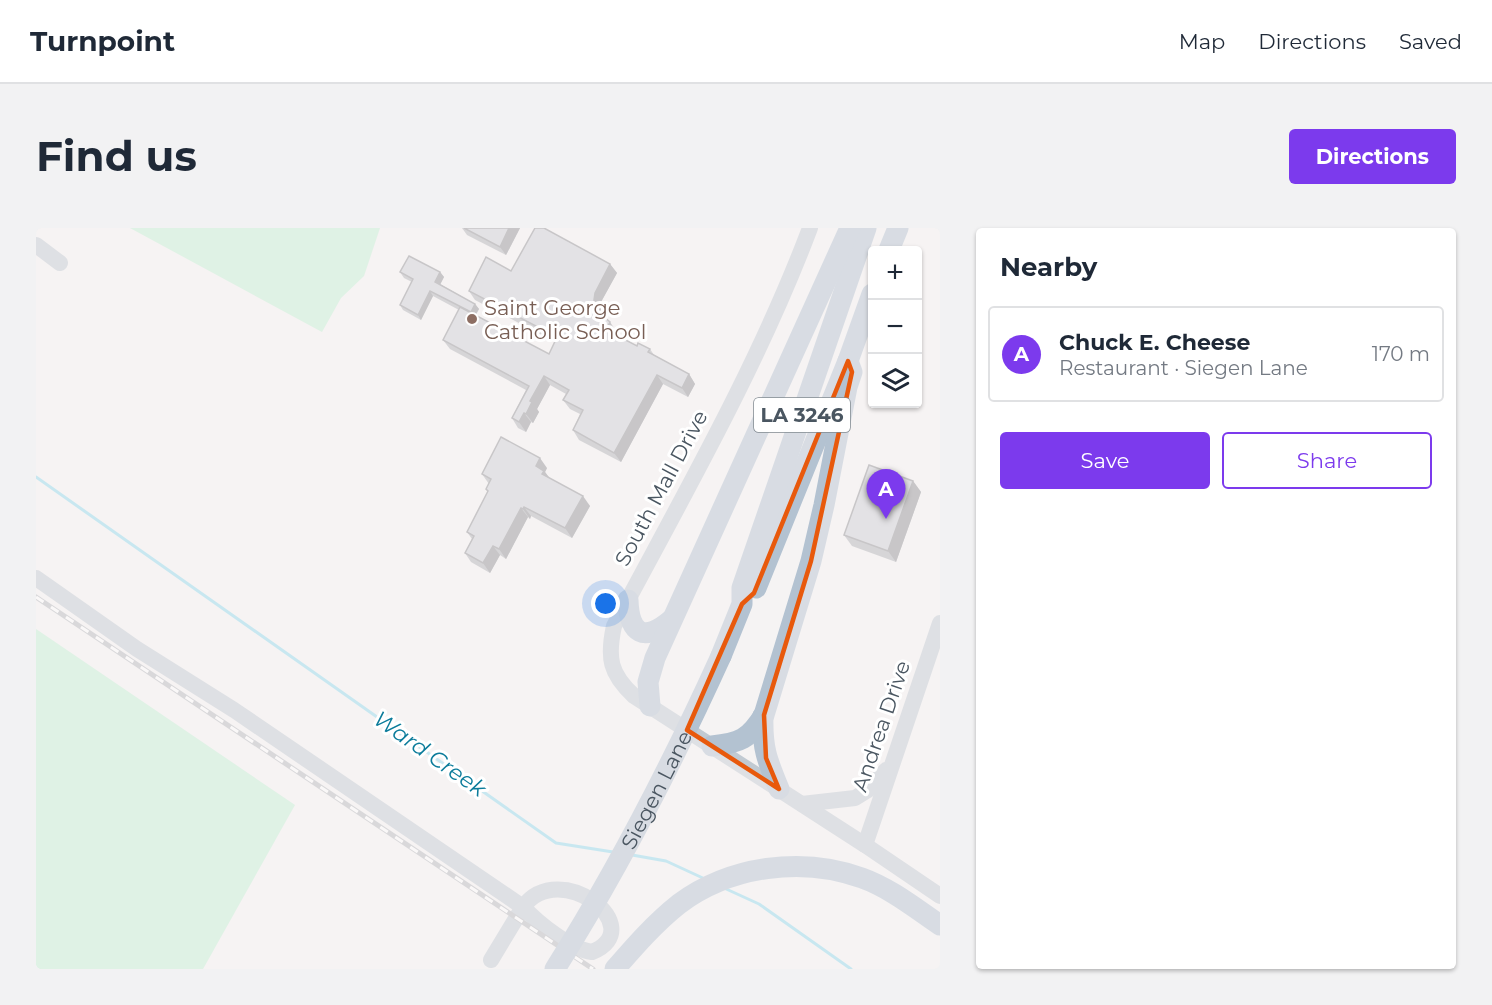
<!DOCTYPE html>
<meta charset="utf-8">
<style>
body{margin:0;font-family:Montserrat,sans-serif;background:#f2f2f3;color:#1f2937}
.controls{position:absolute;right:18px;top:18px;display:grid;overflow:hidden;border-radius:6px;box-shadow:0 2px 4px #0004}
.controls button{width:54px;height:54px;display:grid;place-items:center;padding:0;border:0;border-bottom:2px solid #e0e1e3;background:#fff;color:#1f2937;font:30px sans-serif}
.you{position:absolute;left:570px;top:376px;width:21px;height:21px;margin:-15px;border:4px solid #fff;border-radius:50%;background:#1a73e8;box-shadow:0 0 0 9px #1a73e833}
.badge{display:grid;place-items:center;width:39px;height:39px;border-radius:50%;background:#7c3aed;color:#fff;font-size:20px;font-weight:700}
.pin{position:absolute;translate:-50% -50px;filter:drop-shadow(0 2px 3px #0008)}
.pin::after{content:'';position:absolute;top:32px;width:21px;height:18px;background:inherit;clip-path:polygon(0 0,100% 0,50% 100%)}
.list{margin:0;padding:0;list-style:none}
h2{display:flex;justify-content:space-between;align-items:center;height:78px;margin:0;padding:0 24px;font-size:26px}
h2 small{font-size:20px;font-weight:400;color:#747a83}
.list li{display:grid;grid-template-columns:39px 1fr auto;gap:18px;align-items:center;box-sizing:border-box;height:96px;margin:0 12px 12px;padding:0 12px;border:2px solid #e0e1e3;border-radius:6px}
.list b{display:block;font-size:22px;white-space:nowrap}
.list p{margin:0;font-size:20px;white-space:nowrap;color:#747a83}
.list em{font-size:20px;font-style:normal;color:#747a83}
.actions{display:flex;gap:12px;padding:18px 24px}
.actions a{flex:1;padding:14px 0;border:2px solid #7c3aed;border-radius:6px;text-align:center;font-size:21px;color:#7c3aed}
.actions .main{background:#7c3aed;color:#fff}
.icon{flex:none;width:33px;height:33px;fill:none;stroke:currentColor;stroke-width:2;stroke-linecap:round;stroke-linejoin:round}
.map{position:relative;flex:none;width:904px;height:741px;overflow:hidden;border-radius:6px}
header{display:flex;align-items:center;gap:36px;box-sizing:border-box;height:84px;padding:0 30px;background:#fff;border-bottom:2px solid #e0e1e3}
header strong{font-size:28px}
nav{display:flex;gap:33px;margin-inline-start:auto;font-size:21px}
.intro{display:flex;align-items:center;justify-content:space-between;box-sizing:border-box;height:144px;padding:0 36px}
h1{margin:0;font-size:42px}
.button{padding:15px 27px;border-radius:6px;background:#7c3aed;color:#fff;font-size:21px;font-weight:700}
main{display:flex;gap:36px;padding:0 36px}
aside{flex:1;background:#fff;border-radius:6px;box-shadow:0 2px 4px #0004}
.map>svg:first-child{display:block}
.green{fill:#c3f1d5}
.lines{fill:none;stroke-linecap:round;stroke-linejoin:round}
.stream{stroke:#90daee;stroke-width:3}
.minor{stroke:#c1cad2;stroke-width:16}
.major{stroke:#b3c2d1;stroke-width:21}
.rail-casing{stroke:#b5b8bd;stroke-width:5}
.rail{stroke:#fff;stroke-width:3;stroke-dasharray:9;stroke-linecap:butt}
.major-bridge{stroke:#b3c2d1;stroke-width:21}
.wall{fill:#b0b2b7}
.shaded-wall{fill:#909195}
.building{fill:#cdcfd5;stroke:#909195;stroke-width:1.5}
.marked{fill:none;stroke:#e8590c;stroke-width:4.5;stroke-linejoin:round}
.education-dot{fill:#8d6e63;stroke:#fff;stroke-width:2}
.labels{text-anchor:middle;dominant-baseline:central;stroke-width:6;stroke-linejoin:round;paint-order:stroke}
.shield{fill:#fff;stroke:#808990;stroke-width:1.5}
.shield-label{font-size:20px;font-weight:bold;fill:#4a5661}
.education-label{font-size:21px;fill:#785e54;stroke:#fff;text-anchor:start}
.street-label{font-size:21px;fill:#4a5661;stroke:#fff}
.water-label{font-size:22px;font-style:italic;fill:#0c7c9b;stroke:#fff}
</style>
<header>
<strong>Turnpoint</strong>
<nav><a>Map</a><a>Directions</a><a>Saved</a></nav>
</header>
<div class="intro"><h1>Find us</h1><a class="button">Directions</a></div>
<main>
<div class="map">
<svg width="904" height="741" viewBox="0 0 904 741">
<rect width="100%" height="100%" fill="#f5f3f3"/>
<!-- green -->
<g class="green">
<polygon points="94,0 344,0 328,48 305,70 286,104"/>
<polygon points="0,401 259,577 167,741 0,741"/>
</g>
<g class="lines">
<!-- stream -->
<g class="stream">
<polyline points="0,249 520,615 577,624"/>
<polyline points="596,627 630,633 669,651"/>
<polyline points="688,660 723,676 815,741"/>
</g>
<!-- minor -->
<g class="minor">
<path d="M774,0c-52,138 -127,268 -196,398 -7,32 -4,48 20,70l231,149 75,51"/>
<polyline points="0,17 24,35"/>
<path d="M0,350l101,71 97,61 289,197c15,16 47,42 69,45 59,-24 -32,-95 -69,-45l-32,53"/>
<polyline points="766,576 819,570 832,562 850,542"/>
<polyline points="829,617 904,395"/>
</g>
<!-- major -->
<g class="major">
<polyline points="853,22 862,0"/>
<polyline points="720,360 812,133 836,66"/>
<path d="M592,372c1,34 16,43 43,20"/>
<polyline points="685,428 706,376 706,360 830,0"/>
<polyline points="614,478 612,454 619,430 814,0"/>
<path d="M727,488c-1,32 4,44 16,73"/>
<path d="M676,518c28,-3 37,-7 52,-31l47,-154 13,-56 23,-118 5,-15 -4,-11"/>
<path d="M579,741c20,-23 40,-46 64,-65 51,-38 123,-48 183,-26 28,10 53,30 78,47"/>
</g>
<defs>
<polyline id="rail" points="0,369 557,741"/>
</defs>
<!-- rail casing -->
<use href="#rail" class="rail-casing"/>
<!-- rail -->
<use href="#rail" class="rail"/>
<!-- major-bridge -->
<path class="major-bridge" id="s1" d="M519,741c63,-100 117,-205 166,-313"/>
</g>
<!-- wall -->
<g class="wall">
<polygon points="426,0 484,0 470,27 431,7"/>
<polygon points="574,36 581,45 565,74 565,82 566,88 580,103 579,106 601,118 614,121 618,127 653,146 659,156 652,169 627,156 585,234 543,212 537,202 544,186 534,181 527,172 530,166 514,157 501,181 503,184 497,195 495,194 490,204 482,200 476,190 490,162 414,121 407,112 423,82 397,68 385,92 367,82 364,77 376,54 368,50 364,44 404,44 408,49 404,56 439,76 443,81 440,87 513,126 519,114 439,72 433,63 475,43"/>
<polygon points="511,240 509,244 514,251 554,278 536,310 495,288 494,291 492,289 470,331 464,327 454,345 435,334 429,325 436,311 431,304 452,264 450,261 453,256 446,246"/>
<polygon points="877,253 885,264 860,334 816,318 808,307"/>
</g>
<!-- shaded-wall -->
<g class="shaded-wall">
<polygon points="473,0 484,0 470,27 464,19"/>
<polygon points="574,36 581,45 565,74 565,82 568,93 561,83 558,72 559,65"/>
<polygon points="404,44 408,49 403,59 399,54"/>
<polygon points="394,63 397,68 385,92 382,87"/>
<polygon points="439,76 443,81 438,89 435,84"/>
<polygon points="574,94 580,103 577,111 570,102"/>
<polygon points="653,146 659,156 652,169 646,160"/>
<polygon points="621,147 627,156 585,234 578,225"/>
<polygon points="508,148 514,157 501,181 503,184 497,195 490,186 494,173"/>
<polygon points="488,185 495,194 490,204 483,194"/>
<polygon points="504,230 511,240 509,244 515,252 513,256 500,238"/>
<polygon points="877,253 885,264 860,334 852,323"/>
<polygon points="547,268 554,278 536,310 529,300"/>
<polygon points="488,279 495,288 494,291 487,281"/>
<polygon points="485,280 492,289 470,331 463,321"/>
<polygon points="457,318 464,327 454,345 447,335"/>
</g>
<!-- building -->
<g class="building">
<polygon points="428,0 473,0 464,19"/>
<polygon points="499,0 508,0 574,36 559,65 558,72 561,83 574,94 570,102 601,118 602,115 614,121 612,124 653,146 646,160 621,147 578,225 537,202 547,182 527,172 533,162 508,148 494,173 496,174 490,186 488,185 483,194 476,190 493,158 407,112 424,79 513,126 521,109 433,63 450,29 475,43"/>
<polygon points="373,28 404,44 399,54 439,76 435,84 394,63 382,87 364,77 377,51 364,44"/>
<polygon points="465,209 504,230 500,238 508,243 506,246 547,268 529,300 488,279 487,281 485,280 463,321 457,318 447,335 429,325 438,308 431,304 452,263 450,261 455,251 446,246"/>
<polygon points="833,237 877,253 852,323 808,307"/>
</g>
<!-- marked area -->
<path d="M0 0H904V741H0ZM812,133l4,11 -41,189 -47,154 2,43 13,31 -92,-59 55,-126 12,-11z" fill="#f5f3f3" fill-opacity=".55" fill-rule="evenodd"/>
<path class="marked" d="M812,133l4,11 -41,189 -47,154 2,43 13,31 -92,-59 55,-126 12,-11z"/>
<!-- markers -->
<circle class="education-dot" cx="436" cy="91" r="6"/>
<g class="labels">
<!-- shield labels -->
<rect class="shield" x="718" y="170" width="96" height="34" rx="4.5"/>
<g class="shield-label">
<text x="766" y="187">LA 3246</text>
</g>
<!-- education labels -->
<g class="education-label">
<text x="448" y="79">Saint George<tspan x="448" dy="24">Catholic School</tspan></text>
</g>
<!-- street labels -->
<g class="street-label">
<text transform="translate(625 260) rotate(-62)">South Mall Drive</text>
<text transform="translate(845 498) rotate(-71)">Andrea Drive</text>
<text stroke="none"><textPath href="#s1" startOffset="206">Siegen Lane</textPath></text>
</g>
<!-- water labels -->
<g class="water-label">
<text transform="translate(394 526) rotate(35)">Ward Creek</text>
</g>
</g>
</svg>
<div class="controls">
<button>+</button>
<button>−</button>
<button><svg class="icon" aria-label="layers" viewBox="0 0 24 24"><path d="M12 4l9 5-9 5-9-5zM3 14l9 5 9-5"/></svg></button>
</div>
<div class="you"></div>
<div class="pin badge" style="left:850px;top:291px">A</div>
</div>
<aside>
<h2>Nearby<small></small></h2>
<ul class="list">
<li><span class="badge">A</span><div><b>Chuck E. Cheese</b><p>Restaurant · Siegen Lane</p></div><em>170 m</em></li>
</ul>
<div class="actions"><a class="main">Save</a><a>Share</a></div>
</aside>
</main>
